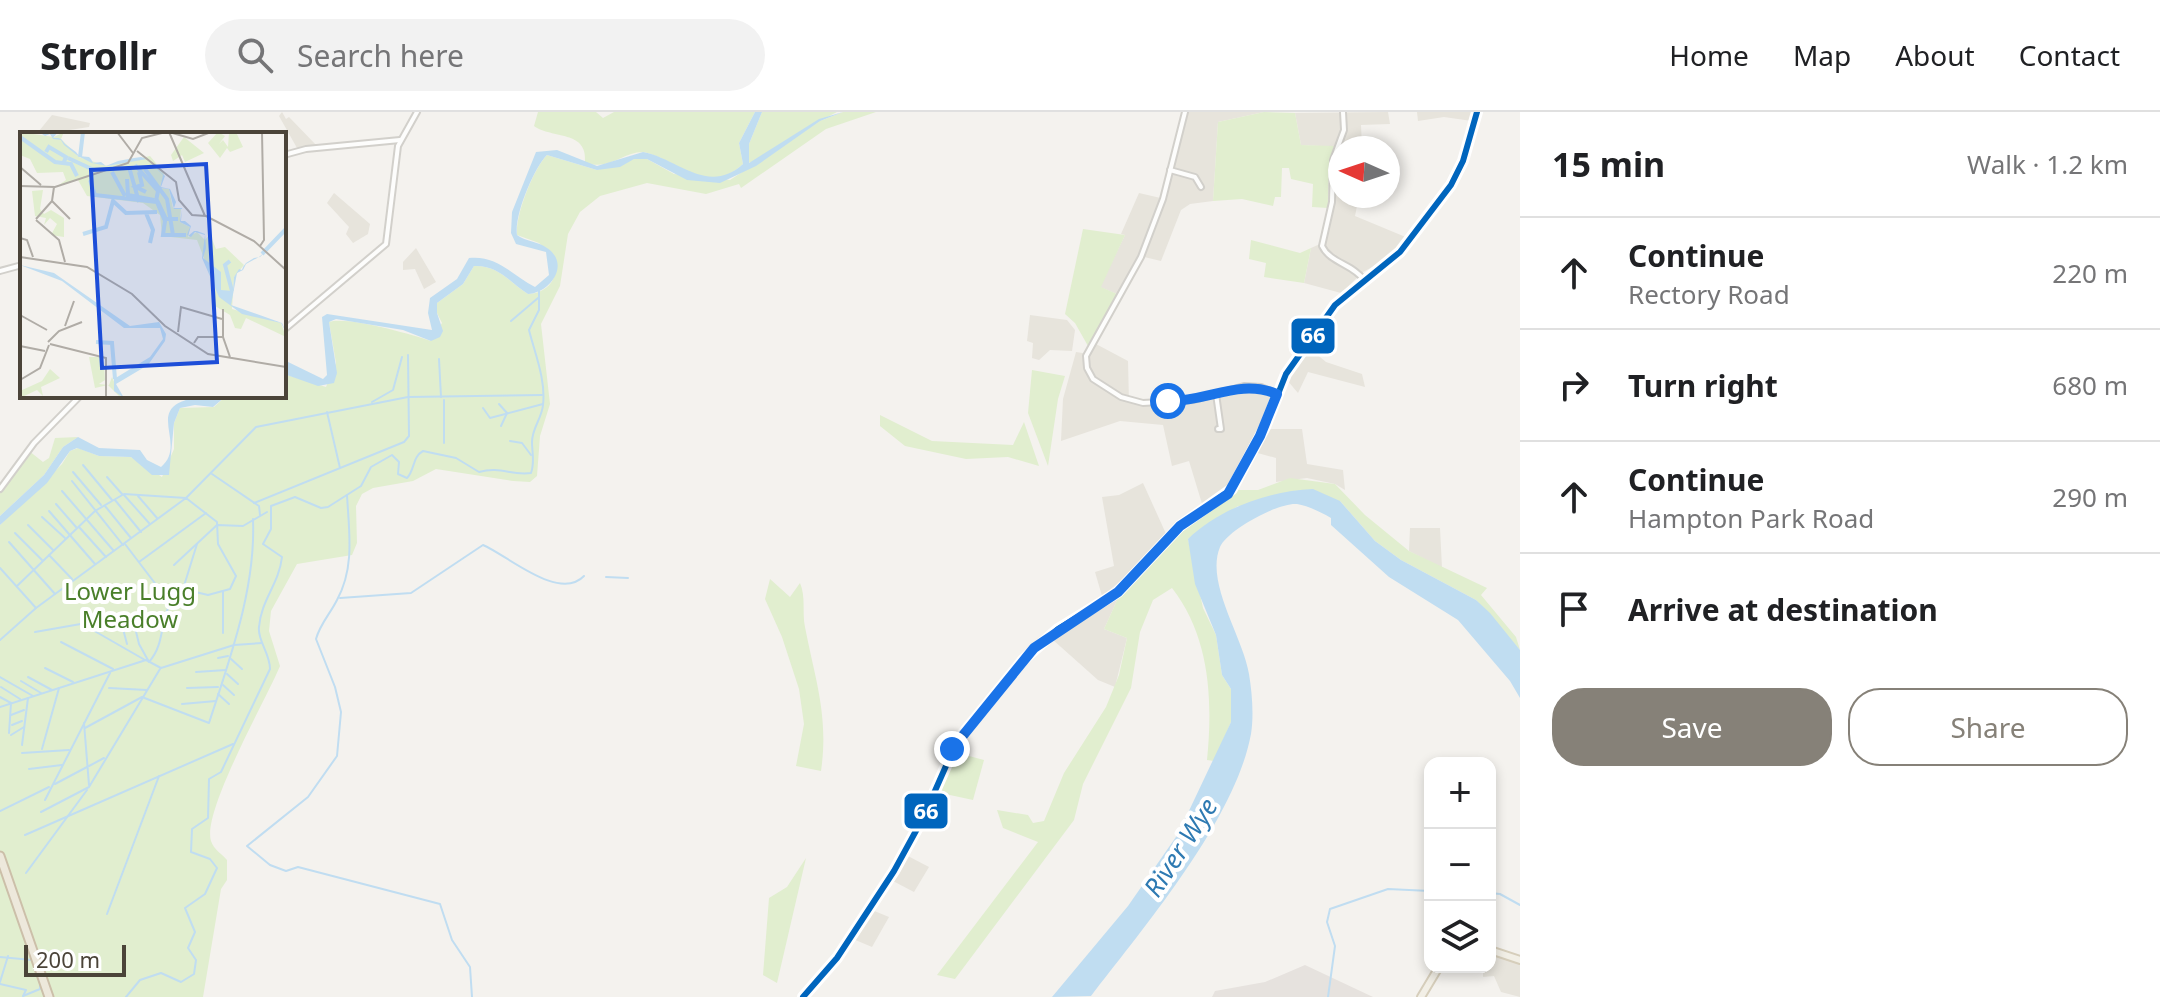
<!DOCTYPE html>
<meta charset="utf-8">
<style>
body{margin:0;font-family:"Noto Sans",sans-serif;background:#f2f2f2;color:#202124}
.controls{position:absolute;right:24px;bottom:24px;display:grid;overflow:hidden;border-radius:16px;box-shadow:0 4px 12px #0003}
.controls button{width:72px;height:72px;display:grid;place-items:center;padding:0;border:0;border-bottom:2px solid #e0e0e0;background:#fff;color:#202124;font:40px sans-serif}
.compass{position:absolute;left:1328px;top:24px;width:72px;height:72px;border-radius:50%;background:#fff;box-shadow:0 4px 12px #0003;rotate:273deg}
.scale{position:absolute;left:24px;bottom:20px;width:102px;box-sizing:border-box;padding-left:8px;border:4px solid #4b4439;border-top:0;font-size:22px;line-height:28px;white-space:nowrap;color:#4b4439;-webkit-text-stroke:6px #fff;paint-order:stroke}
.stop{position:absolute;width:24px;height:24px;margin:-18px;border:6px solid #1a73e8;border-radius:50%;background:#fff}
.stop.end{background:#1a73e8;border-color:#fff;box-shadow:0 2px 8px #0008}
.list{margin:0;padding:0;list-style:none}
h2{display:flex;justify-content:space-between;align-items:center;height:104px;margin:0;padding:0 32px;font-size:34px}
h2 small{font-size:26px;font-weight:400;color:#757577}
.list li{display:grid;grid-template-columns:52px 1fr auto;gap:24px;align-items:center;box-sizing:border-box;height:112px;padding:0 32px;border-top:2px solid #e0e0e0}
.list b{display:block;font-size:30px;white-space:nowrap}
.list p{margin:0;font-size:26px;white-space:nowrap;color:#757577}
.list em{font-size:26px;font-style:normal;color:#757577}
.actions{display:flex;gap:16px;padding:24px 32px}
.actions a{flex:1;padding:18px 0;border:2px solid #868178;border-radius:32px;text-align:center;font-size:28px;color:#868178}
.actions .main{background:#868178;color:#fff}
.icon{flex:none;width:44px;height:44px;fill:none;stroke:currentColor;stroke-width:2;stroke-linecap:round;stroke-linejoin:round}
.map{position:relative;flex:none;width:1520px;height:885px;overflow:hidden}
header{display:flex;align-items:center;gap:48px;box-sizing:border-box;height:112px;padding:0 40px;background:#fff;border-bottom:2px solid #e0e0e0}
header strong{font-size:38px}
nav{display:flex;gap:44px;margin-inline-start:auto;font-size:28px}
.search{width:560px;height:72px;background:#f2f2f2;display:flex;align-items:center;gap:20px;box-sizing:border-box;padding:0 28px;border-radius:44px;color:#757577;font-size:30px}
main{display:flex}
aside{flex:1;background:#fff}
.map>svg:first-child{display:block}
.residential{fill:#e7e4dc}
.industrial{fill:#e6e2de}
.green{fill:#e1eecf}
.water{fill:#c0ddf1}
.lines{fill:none;stroke-linecap:round;stroke-linejoin:round}
.stream{stroke:#c0ddf1;stroke-width:2}
.minor-casing{stroke:#d2d0cb;stroke-width:8}
.major-casing{stroke:#d6cebb;stroke-width:10}
.highway-casing{stroke:#ccbfa9;stroke-width:11}
.minor{stroke:#fdfdfc;stroke-width:4}
.major{stroke:#f2efe6;stroke-width:6}
.highway{stroke:#ede8db;stroke-width:7}
.bus-1-casing{stroke:#fff;stroke-width:12}
.bus-1{stroke:#0065bd;stroke-width:6}
.route{stroke:#1a73e8;stroke-width:10}
.labels{text-anchor:middle;dominant-baseline:central;stroke-width:8;stroke-linejoin:round;paint-order:stroke}
.park-label{font-size:24px;fill:#4a7f2a;stroke:#fff}
.water-label{font-size:26px;font-style:italic;fill:#2e7ab2;stroke:#fff}
.inset-river{fill:none;stroke:#c0ddf1;stroke-width:4}
.inset-road{fill:none;stroke:#b0aca6;stroke-width:2}
.view{fill:#1d4ed8;fill-opacity:0.15;stroke:#1d4ed8;stroke-width:4}
.inset-edge{fill:none;stroke:#4b4439;stroke-width:4}
.line-badge{stroke:#fff;stroke-width:3}
.badge-label{font-size:22px;text-anchor:middle;font-weight:bold;fill:#fff}
</style>
<header>
<strong>Strollr</strong>
<div class="search"><svg class="icon" aria-label="search" viewBox="0 0 24 24"><circle cx="10" cy="10" r="6"/><path d="M15 15l6 6"/></svg>Search here</div>
<nav><a>Home</a><a>Map</a><a>About</a><a>Contact</a></nav>
</header>
<main>
<div class="map">
<svg width="1520" height="885" viewBox="0 0 1520 885">
<rect width="100%" height="100%" fill="#f4f2ee"/>
<!-- residential -->
<g class="residential">
<polygon points="282,0 286,7 289,5 317,34 297,36 279,4"/>
<polygon points="1188,0 1264,0 1218,10 1213,89 1190,92 1181,98 1161,149 1140,144 1117,182 1100,175 1125,123 1121,122 1139,81 1165,87"/>
<polygon points="1388,0 1390,12 1361,13 1362,36 1340,36 1340,84 1359,84 1355,104 1408,126 1391,145 1363,160 1341,181 1304,171 1311,136 1320,132 1327,103 1333,98 1334,51 1339,35 1301,33 1295,1"/>
<polygon points="1417,0 1474,0 1472,9 1444,5 1418,9"/>
<polygon points="52,3 90,11 89,15 43,22 39,19"/>
<polygon points="334,81 370,112 368,122 353,131 346,122 349,115 327,91"/>
<polygon points="416,136 436,170 424,177 415,157 403,158 403,150"/>
<polygon points="1030,203 1067,208 1075,218 1072,239 1050,238 1039,248 1032,246 1033,231 1027,229"/>
<polygon points="1096,232 1128,249 1129,290 1150,293 1198,290 1249,276 1274,282 1260,319 1238,361 1221,383 1203,395 1189,349 1172,354 1163,313 1120,309 1061,329 1063,287 1076,240 1089,242"/>
<polygon points="1309,236 1326,250 1362,262 1365,275 1308,260 1298,281 1287,268"/>
<polygon points="1269,317 1302,317 1307,352 1343,358 1345,378 1335,372 1307,366 1276,370 1276,346 1254,340"/>
<polygon points="1143,371 1167,424 1146,448 1102,484 1095,460 1114,454 1102,385 1119,383"/>
<polygon points="1410,416 1440,416 1442,456 1409,439"/>
<polygon points="1119,484 1104,517 1127,526 1115,575 1098,568 1052,527"/>
<polygon points="906,743 929,755 914,780 891,768"/>
<polygon points="872,798 889,805 872,835 853,827"/>
<polygon points="1490,841 1520,851 1520,885 1501,880 1494,864 1483,865 1483,855 1490,855"/>
</g>
<!-- industrial -->
<polygon class="industrial" points="1305,853 1373,885 1212,885 1215,879 1265,870"/>
<!-- green -->
<g class="green">
<path d="M538,0h58l7,6 11,-6h141l-16,31 4,21c-37,34 -65,-5 -100,-12 -21,0 -35,20 -58,10 3,-32 -33,-23 -51,-36z"/>
<path d="M762,0h75c-29,13 -59,45 -89,51l1,-19z"/>
<path d="M843,0h33l-50,17 -85,59 -2,-4 -33,10 -59,-11 -47,13 -20,16 -12,22 -8,52 -19,38 9,80 -10,32 -3,40 -7,6 -17,-1 -77,-12 -23,12 -40,7 -11,6 -6,12 1,37 -5,12 -55,9 -26,47 -2,20 11,35c-14,34 -78,145 -69,175 3,9 10,12 16,19v20l-6,9 -18,108h-152l-51,-147v-325l62,-61 8,-13 8,-3 21,8 32,1 31,20 12,-28v-26l6,-15 34,-1 12,-11h58v-22l42,13 10,-24 -7,-41c18,-6 81,12 102,19l11,-18 -5,-10v-10l26,-19 11,-18c25,-1 35,16 54,28 19,-1 30,-14 28,-34l-17,-17 -22,-8c-2,-20 17,-67 30,-80l50,15 37,-11h13l27,15 56,6 90,-59z"/>
<polygon points="1264,0 1295,1 1301,33 1334,34 1329,53 1328,96 1312,95 1313,72 1291,67 1289,56 1282,56 1281,85 1275,85 1273,94 1242,87 1213,89 1218,10"/>
<polygon points="1083,117 1125,123 1101,175 1117,182 1088,234 1075,211 1065,202"/>
<polygon points="1251,128 1300,141 1311,136 1304,171 1264,165 1266,151 1249,147"/>
<polygon points="1032,258 1065,264 1058,287 1048,354 1028,301"/>
<polygon points="880,303 932,329 1013,333 1024,310 1039,354 1008,345 966,347 905,334 880,314"/>
<polygon points="78,325 63,335 44,363 0,404 0,379 29,339 43,350 49,346 55,326"/>
<path d="M1290,366l45,6 30,31 44,36 78,37 -6,7 35,42 4,13 -44,-50 -75,-40 -26,-19 -35,-40 -102,5 -50,33 15,69 13,27 6,40 9,14v33l-17,39 -7,-1c6,-60 3,-123 -35,-172l-19,12 -13,32 -9,56 -48,96 -9,36 -119,159 -18,-4 101,-133 -35,-14 -6,-18 31,5 5,8 11,-2 20,-48 42,-66 13,-32 8,-37 -23,-9 15,-33 74,-78 43,-28h22z"/>
<path d="M770,467l20,18 10,-14c6,14 2,29 5,44 10,52 24,89 16,144l-25,-5 8,-42 -5,-35 -17,-52 -17,-38z"/>
<polygon points="954,640 984,648 973,688 936,680"/>
<polygon points="806,746 777,871 763,863 769,786 787,775"/>
<polygon points="0,753 46,885 0,885"/>
</g>
<!-- water -->
<g class="water">
<path d="M755,0h7l-13,32v19l70,-44 24,-7 -23,9 -64,45 -36,17 -33,-3 -40,-21h-13l-14,8 -23,3 -50,-15c-13,13 -33,60 -30,80 9,7 21,6 30,13 24,16 3,45 -19,46 -19,-12 -29,-29 -54,-28l-11,18 -26,19v10l6,18 -3,6 -9,4 -28,-11 -67,-11 -7,3 8,51 -3,10 -16,3 -34,-12v-14l39,19 4,-4 -5,-58 5,-3 105,16 -4,-17 2,-15 27,-19 12,-21c28,-3 43,17 66,29l14,-12 -3,-23 -30,-8 -5,-11 1,-21 24,-60 21,-2 40,16 46,-14c34,6 65,44 100,12l-4,-21z"/>
<path d="M226,284l-13,11 -18,-2 -15,3 -6,15 -5,52h-17l-21,-18 -32,-1 -22,-8 -7,3 -23,32 -47,42v-9l44,-41 19,-28 15,-10 21,11 41,2 7,10 14,7c32,-27 -35,-71 65,-71z"/>
<path d="M1313,377l27,12 35,40 26,19 75,40 14,13 30,37v48l-10,-17 -52,-61 -69,-43 -58,-52v-7c-10,-6 -23,-12 -34,-14 -18,-2 -70,26 -77,43 -15,36 23,90 29,127 3,18 5,41 2,60 -16,86 -107,193 -160,262l-39,1 76,-91 50,-72 53,-112v-33l-9,-14 -6,-40 -21,-51 -7,-45c32,-31 81,-48 125,-50z"/>
</g>
<g class="lines">
<!-- stream -->
<g class="stream">
<polyline points="511,209 538,186"/>
<polyline points="439,247 441,285"/>
<polyline points="372,290 393,278 402,245"/>
<polyline points="499,292 507,301 501,314"/>
<polyline points="483,296 490,306 543,292"/>
<polyline points="327,300 340,356"/>
<polyline points="510,329 522,331 531,343"/>
<polyline points="444,331 444,288"/>
<polyline points="83,353 112,388"/>
<polyline points="73,360 101,393"/>
<polyline points="212,362 259,394 260,403"/>
<polyline points="107,365 122,382"/>
<polyline points="72,369 123,433"/>
<polyline points="62,379 113,438"/>
<polyline points="124,383 149,411"/>
<path d="M347,383c2,37 8,72 -10,105 -7,14 -17,24 -21,39l19,48 6,25 -4,44 -29,41 -61,49 23,19 16,6 12,-4 142,37 12,36 18,27 2,30"/>
<polyline points="138,384 157,406"/>
<polyline points="115,388 141,420"/>
<polyline points="254,391 404,330 409,324 408,243"/>
<polyline points="56,392 76,415"/>
<polyline points="105,394 131,426"/>
<polyline points="49,399 95,452"/>
<polyline points="42,405 65,426"/>
<polyline points="28,413 53,438"/>
<polyline points="79,415 106,445"/>
<polyline points="15,421 42,448"/>
<polyline points="9,430 55,482"/>
<polyline points="125,432 170,491"/>
<polyline points="49,443 72,467"/>
<polyline points="139,450 206,401"/>
<polyline points="174,453 217,413 243,414 267,400"/>
<polyline points="0,456 36,496"/>
<polyline points="606,465 628,466"/>
<polyline points="17,474 95,399 124,382 186,386 256,315 408,285 542,283"/>
<path d="M340,486l71,-5 72,-48c24,10 76,57 101,31"/>
<polyline points="84,513 145,548"/>
<path d="M35,520l97,-17 7,29 10,18c17,-19 10,-43 23,-61l11,-1 5,-10"/>
<polyline points="223,521 223,479"/>
<polyline points="0,528 36,496 186,386 217,410 218,432 236,464 230,477 208,483 183,477 197,432"/>
<polyline points="61,530 113,557"/>
<polyline points="127,532 122,513 131,508"/>
<polyline points="218,546 228,544"/>
<polyline points="231,547 242,557"/>
<polyline points="45,556 73,570"/>
<polyline points="196,560 226,558"/>
<polyline points="227,562 238,572"/>
<polyline points="0,565 33,584"/>
<polyline points="28,565 52,578"/>
<polyline points="21,569 41,581"/>
<polyline points="223,573 234,583"/>
<polyline points="1,575 20,587"/>
<polyline points="109,576 147,578"/>
<polyline points="187,576 218,575"/>
<polyline points="218,582 229,592"/>
<polyline points="0,585 11,591 9,621"/>
<polyline points="182,592 216,589"/>
<polyline points="0,595 146,548 161,556 234,533 262,531"/>
<polyline points="11,603 24,598"/>
<polyline points="84,611 89,673"/>
<polyline points="12,613 22,609"/>
<path d="M85,616l57,-31 67,26c21,-65 47,-135 44,-204"/>
<polyline points="11,623 24,615"/>
<polyline points="22,633 28,586"/>
<polyline points="42,637 59,576"/>
<polyline points="22,641 69,638"/>
<polyline points="89,654 104,646"/>
<polyline points="29,657 62,653"/>
<polyline points="55,672 87,655"/>
<polyline points="45,688 110,561"/>
<polyline points="0,699 49,675"/>
<polyline points="41,700 89,675 160,557"/>
<polyline points="25,723 233,632"/>
<polyline points="26,761 87,678"/>
<polyline points="1490,781 1500,782 1520,793"/>
<polyline points="107,802 159,664"/>
<polyline points="0,845 32,848"/>
<polyline points="0,870 8,844"/>
<polyline points="0,872 26,878 23,884 40,877 40,869"/>
<path d="M126,885l14,-17 21,-7 20,9 13,-8 2,-14 -8,-12 7,-16 -10,-24 20,-14 12,-26 -7,-9 -19,-7 1,-23 16,-11 1,-39 12,-7 49,-103c0,-16 -13,-29 -11,-42 2,-27 20,-43 23,-70l-19,-13 8,-15v-23l24,-9 26,11 7,-1 33,-21 10,-19 21,-12 7,7 -1,12 9,4c8,-8 5,-21 16,-27l33,7 23,14c22,-6 32,4 52,1 4,-11 1,-20 1,-31 0,-14 10,-24 11,-37 3,-25 -8,-51 -14,-75l10,-20v-19"/>
<polyline points="1328,885 1335,834 1327,810 1330,797 1388,777 1430,779"/>
</g>
<defs>
<g id="minor">
<polyline points="1185,0 1163,87 1141,145 1086,244 1087,256 1093,267 1121,285 1143,291 1194,288 1244,274 1261,275 1277,282"/>
<path d="M1343,0l1,18 -11,30 -1,42 -10,44c8,17 31,18 42,34"/>
<polyline points="284,43 306,37 400,28"/>
<polyline points="1170,58 1195,65 1201,75"/>
<polyline points="0,159 22,153"/>
<polyline points="284,218 386,132 398,34 417,0"/>
<polyline points="1216,282 1221,317 1218,317"/>
<polyline points="0,377 34,331 80,284"/>
</g>
<g id="major">
<polyline points="1490,838 1520,848"/>
<polyline points="803,885 837,846 894,759 923,706 957,629 1023,548 1058,517 1118,480 1180,414 1232,377 1265,315 1286,262 1335,193 1400,140 1451,73 1463,49 1477,0"/>
<polyline points="1421,885 1439,855"/>
</g>
<polyline id="highway" points="0,744 49,885"/>
</defs>
<!-- minor casing -->
<use href="#minor" class="minor-casing"/>
<!-- major casing -->
<use href="#major" class="major-casing"/>
<!-- highway casing -->
<use href="#highway" class="highway-casing"/>
<!-- minor -->
<use href="#minor" class="minor"/>
<!-- major -->
<use href="#major" class="major"/>
<!-- highway -->
<use href="#highway" class="highway"/>
<defs>
<polyline id="bus-1" points="803,885 837,846 894,759 923,706 957,629 1023,548 1058,517 1118,480 1180,414 1232,377 1265,315 1286,262 1335,193 1400,140 1451,73 1463,49 1477,0"/>
</defs>
<!-- bus-1 casing -->
<use href="#bus-1" class="bus-1-casing"/>
<!-- bus-1 -->
<use href="#bus-1" class="bus-1"/>
</g>
<g class="lines">
<!-- route -->
<path class="route" d="M952,637l82,-101 84,-56 62,-66 48,-32 32,-58 17,-42c-38,-16 -70,8 -109,7"/>
</g>
<g class="labels">
<!-- park labels -->
<g class="park-label">
<text x="130" y="478">Lower Lugg<tspan x="130" dy="28">Meadow</tspan></text>
</g>
<!-- water labels -->
<g class="water-label">
<text transform="translate(1180 735) rotate(-57)">River Wye</text>
</g>
</g>
<!-- overview -->
<g transform="translate(20 20)">
<rect width="266" height="266" fill="#f4f2ee"/>
<path d="M0,0l34,5 10,-5 -3,7 18,18 28,9 43,-10 14,17 -4,15 9,1 4,19h8l-1,14 10,5 -2,10 9,-5 8,8 5,-6 6,15 9,-2 19,18 -10,12 -2,32 49,14 5,14 -40,-19 -5,11 -6,-1 -5,-13 -15,-9v-19l-18,-47 -35,-4 -2,-21 -17,-12 -56,-7 -9,-16 -22,7 10,-7 -3,-8 -26,1 -7,-14 -10,-4zM198,0l7,4 -6,8 4,-4 5,7 1,-14 7,-1 7,15 -13,5 -3,-4 -7,10 -12,-15zM164,5l20,16 -19,9 -3,-7 -9,6 -2,-6zM23,58l-3,19 4,5 7,-4 13,8v19l-13,-2 6,-11 -7,-6 -6,7 2,-7 -11,-2 -3,-25zM69,225h11l4,6 1,17 -6,4 10,1 3,-8 9,21 -13,-13 -13,3zM30,237l10,9 -19,9 2,9 -6,-6 -17,8v-7l22,-10z" fill="#e1eecf"/>
<path d="M38,0l-5,6h5l3,1 4,5 11,8 3,4 10,1 2,2 2,4 8,-1 5,4 12,-5 16,-3 7,-1 6,2 18,17 -4,11 9,2 6,13 -2,6h8l-1,13h4l6,5 -3,10 6,-5h3l8,3 1,14 -3,10 18,14v18l12,1 1,-14 5,-8 3,1 1,-3 3,-4 8,-5 6,-1 5,-5 -6,5 -13,7 -3,6 -6,3 -6,32 51,18 4,9 -5,-9 -39,-9 -23,-17 -17,-39 3,-23 -10,-3 -4,5 -4,-2 3,-8 -10,-5 2,-13h-8l-5,-20 -9,-1 3,-13 -16,-16 -40,7 -15,-3 -14,-7 -14,-11 -3,-5 -8,-1 -3,-5 -5,2 -3,-2zM0,133l34,8 76,53 29,-4 7,12 -1,7 -17,24 -32,19 8,14 -10,-7v-12l36,-22 13,-18 -3,-11h-36l-62,-47z" fill="#c0ddf1"/>
<path class="inset-river" d="M0,5l35,25 16,2 6,12M26,20l3,-5 17,10 -3,7M60,25l3,-25M48,26l26,12M115,33l23,26 -2,10M109,35l10,35M125,37l22,30 6,36M92,40l13,24M119,40l3,13 -6,2 10,5M107,47l1,16 26,5M70,48l5,15 62,7 8,19 -2,14h23M137,68l9,19h12M126,81l7,17 -3,13M63,102l23,-7 7,-26 13,12 31,-1M242,122l24,-25M210,129l-5,4 7,26M76,210l16,1 3,36"/>
<path class="inset-road" d="M97,0l16,21M149,0l36,84M149,0l24,7 18,-7M117,19l39,31 3,18 13,15 14,1 48,25 32,29M0,35l21,18M0,54l35,1 73,-24 14,-25 24,-6M32,69l18,18M16,87l16,-18 2,-14M16,88l23,20 6,22M0,106l7,2 6,17M240,114l4,-6 -2,-108M0,125l67,10 45,27 33,32 43,28 78,13M203,177v28l7,20M0,183l27,15M45,194l9,-25M158,200l3,-25 41,12M28,210l11,-11 23,-9M174,211l4,-6h25M30,212l56,14v40M0,214l25,5M0,248l20,-12 9,-23"/>
<path class="view" d="M186,32l11,198 -115,6 -11,-198z"/>
<rect width="266" height="266" class="inset-edge"/>
</g>
<g class="line-badge">
<rect x="1290" y="205" width="46" height="38" rx="8" fill="#0065bd"/>
<rect x="903" y="680" width="46" height="38" rx="8" fill="#0065bd"/>
</g>
<g class="badge-label">
<text x="1313" y="231">66</text>
<text x="926" y="707">66</text>
</g>
</svg>
<div class="controls">
<button>+</button>
<button>−</button>
<button><svg class="icon" aria-label="layers" viewBox="0 0 24 24"><path d="M12 4l9 5-9 5-9-5zM3 14l9 5 9-5"/></svg></button>
</div>
<svg class="compass" viewBox="-18 -18 36 36"><path d="M0-13l5 13h-10z" fill="#e53935"/><path d="M0 13l5-13h-10z" fill="#757577"/></svg>
<div class="scale">200 m</div>
<div class="stop" style="left:1168px;top:289px"></div>
<div class="stop end" style="left:952px;top:637px"></div>
</div>
<aside>
<h2>15 min<small>Walk · 1.2 km</small></h2>
<ul class="list">
<li><svg class="icon" aria-label="ahead" viewBox="0 0 24 24"><path d="M12 20V5M6 11l6-6 6 6"/></svg><div><b>Continue</b><p>Rectory Road</p></div><em>220 m</em></li>
<li><svg class="icon" aria-label="right" viewBox="0 0 24 24"><path d="M7 20v-9h11M14 6l5 5-5 5"/></svg><div><b>Turn right</b></div><em>680 m</em></li>
<li><svg class="icon" aria-label="ahead" viewBox="0 0 24 24"><path d="M12 20V5M6 11l6-6 6 6"/></svg><div><b>Continue</b><p>Hampton Park Road</p></div><em>290 m</em></li>
<li><svg class="icon" aria-label="arrive" viewBox="0 0 24 24"><path d="M6 21V4h12l-3 4 3 4H6"/></svg><div><b>Arrive at destination</b></div></li>
</ul>
<div class="actions"><a class="main">Save</a><a>Share</a></div>
</aside>
</main>
